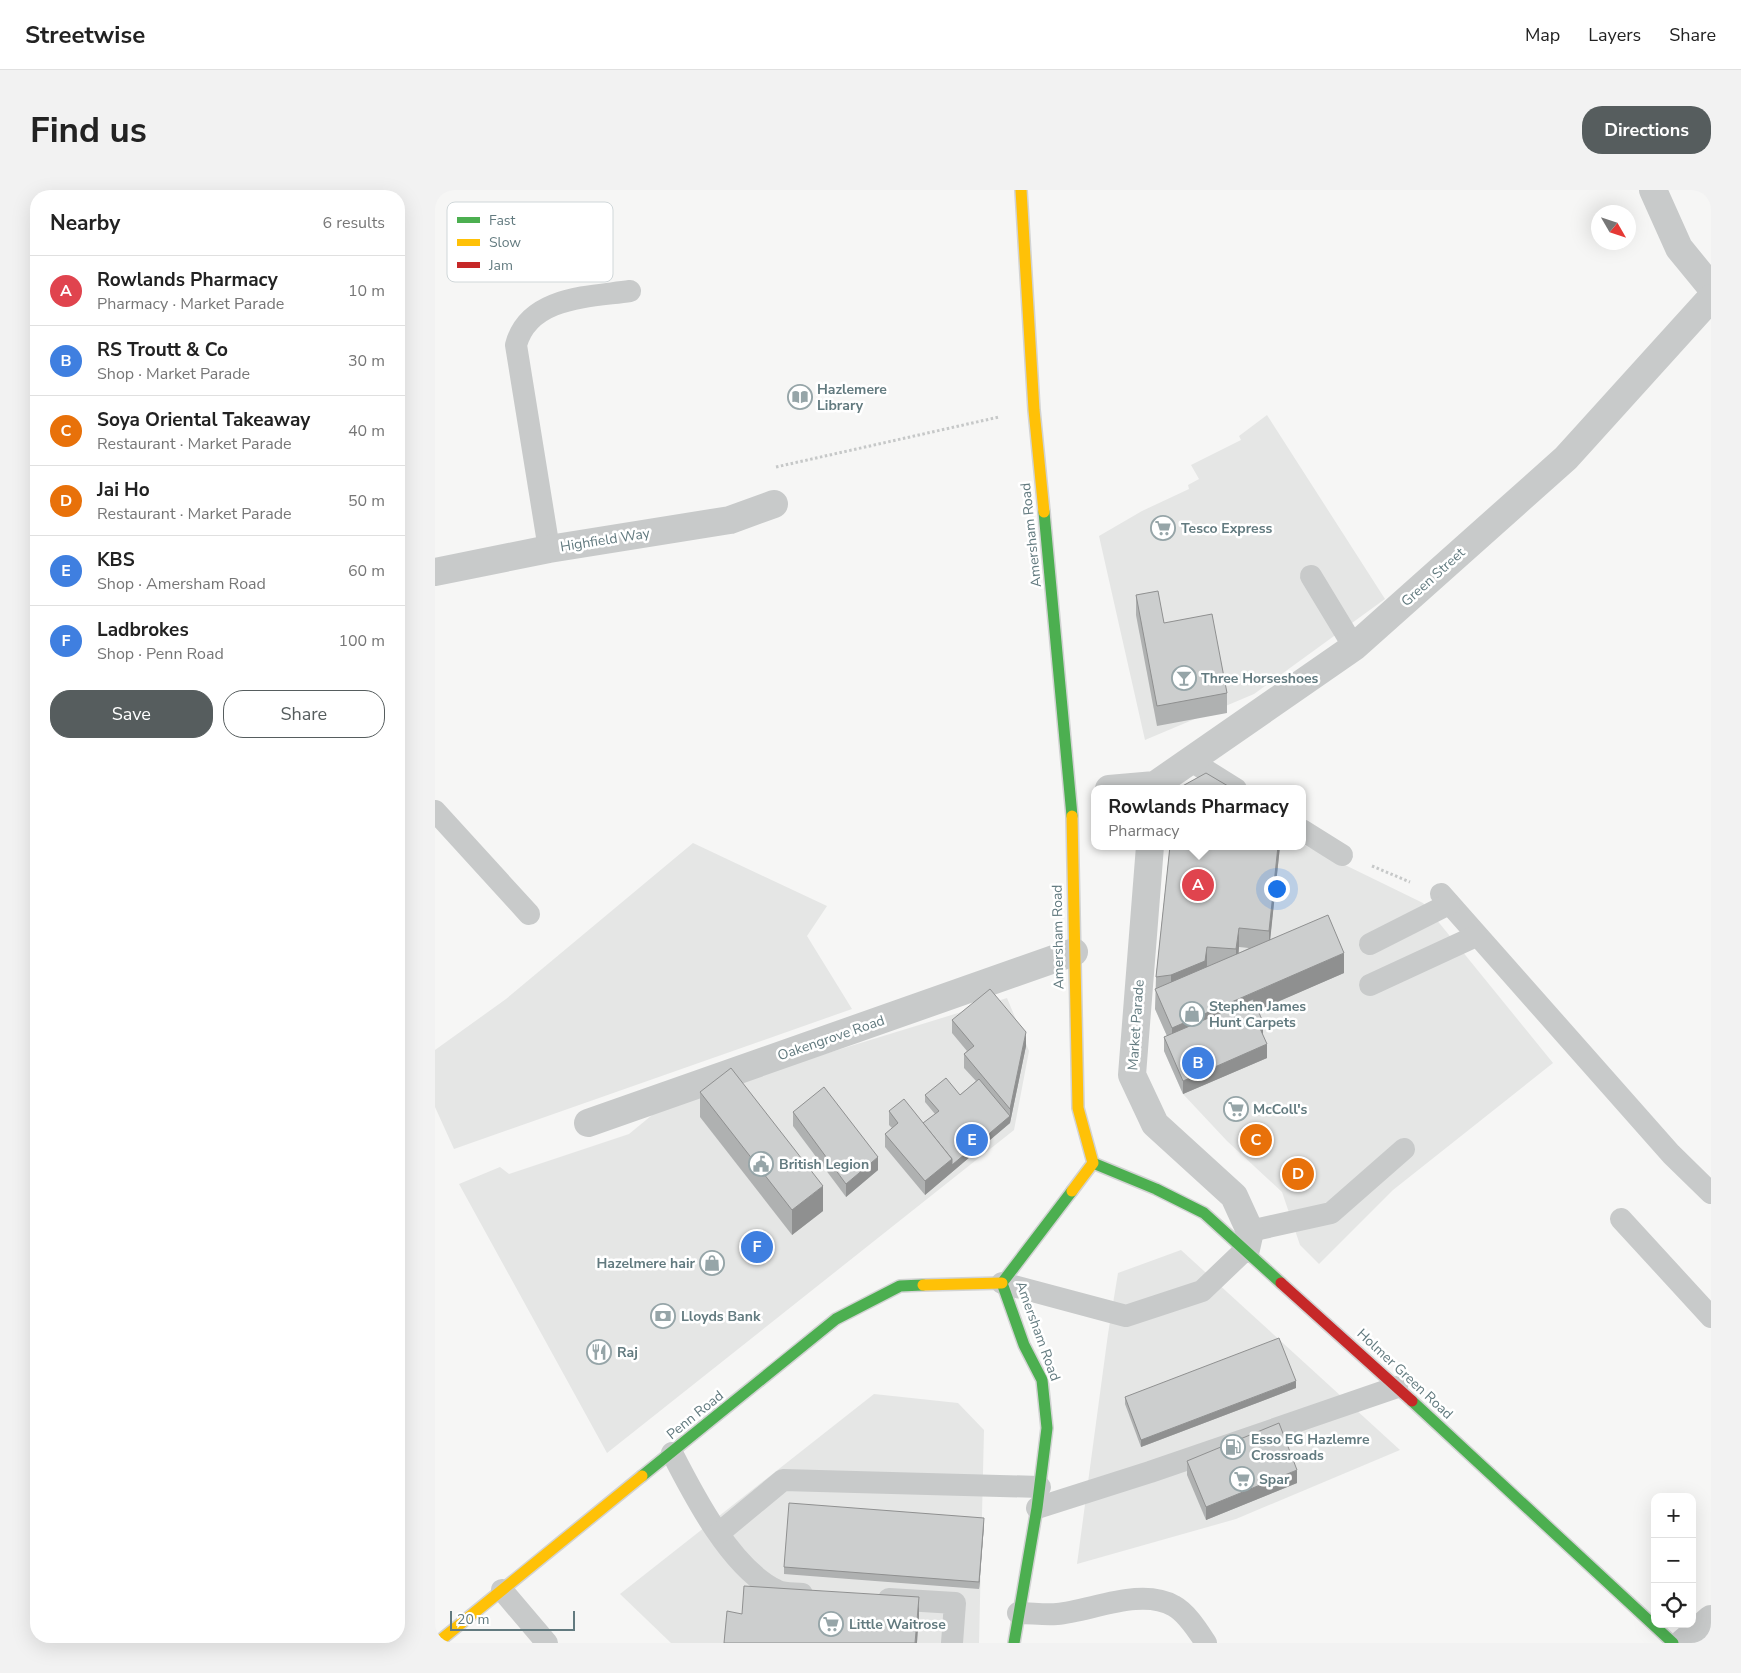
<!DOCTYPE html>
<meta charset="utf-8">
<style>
body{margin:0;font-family:"Nunito Sans",sans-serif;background:#f2f2f2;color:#222}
.controls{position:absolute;right:15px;bottom:15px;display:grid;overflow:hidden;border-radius:10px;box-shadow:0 5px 20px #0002}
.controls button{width:45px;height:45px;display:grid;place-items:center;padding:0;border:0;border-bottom:1px solid #e0e0e0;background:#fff;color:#222;font:25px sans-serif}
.compass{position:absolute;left:1156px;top:15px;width:45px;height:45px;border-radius:50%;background:#fff;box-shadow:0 5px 20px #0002;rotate:129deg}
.scale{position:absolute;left:15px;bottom:12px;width:125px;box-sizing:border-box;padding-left:5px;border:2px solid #627a7f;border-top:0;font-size:14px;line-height:18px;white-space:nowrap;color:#627a7f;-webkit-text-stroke:4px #fff;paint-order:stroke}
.you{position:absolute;left:841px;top:698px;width:18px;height:18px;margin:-12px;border:4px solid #fff;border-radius:50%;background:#1a73e8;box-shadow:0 0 0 8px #1a73e833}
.badge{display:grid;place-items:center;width:32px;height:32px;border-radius:50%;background:#565d5e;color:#fff;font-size:16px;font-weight:700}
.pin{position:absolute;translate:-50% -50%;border:2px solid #fff;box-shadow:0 1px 5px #0006}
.popup{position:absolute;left:656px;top:595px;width:215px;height:65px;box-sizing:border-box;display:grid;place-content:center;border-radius:10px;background:#fff;filter:drop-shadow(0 1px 4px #0005);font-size:16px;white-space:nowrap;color:#767676}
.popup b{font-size:19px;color:#222}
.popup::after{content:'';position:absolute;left:50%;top:100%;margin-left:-10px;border:10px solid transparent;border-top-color:#fff}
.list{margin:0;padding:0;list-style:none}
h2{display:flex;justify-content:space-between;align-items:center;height:65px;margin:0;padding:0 20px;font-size:21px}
h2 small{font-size:16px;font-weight:400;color:#767676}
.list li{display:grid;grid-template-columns:32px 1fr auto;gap:15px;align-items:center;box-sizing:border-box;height:70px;padding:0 20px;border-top:1px solid #e0e0e0}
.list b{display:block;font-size:19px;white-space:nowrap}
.list p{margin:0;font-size:16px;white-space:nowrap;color:#767676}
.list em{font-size:16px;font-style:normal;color:#767676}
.actions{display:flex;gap:10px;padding:15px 20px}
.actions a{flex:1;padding:11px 0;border:1px solid #565d5e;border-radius:20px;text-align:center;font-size:18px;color:#565d5e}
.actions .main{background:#565d5e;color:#fff}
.icon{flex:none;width:28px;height:28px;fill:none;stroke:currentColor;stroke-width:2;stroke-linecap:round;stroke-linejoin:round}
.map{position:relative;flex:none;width:1276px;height:1453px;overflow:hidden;border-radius:20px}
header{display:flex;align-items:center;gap:30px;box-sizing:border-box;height:70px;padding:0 25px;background:#fff;border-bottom:1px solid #e0e0e0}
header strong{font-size:24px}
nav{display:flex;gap:28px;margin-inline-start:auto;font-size:18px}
.intro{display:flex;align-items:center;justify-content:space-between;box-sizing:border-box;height:120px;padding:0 30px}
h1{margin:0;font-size:35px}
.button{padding:12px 22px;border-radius:20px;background:#565d5e;color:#fff;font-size:18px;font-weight:700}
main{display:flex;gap:30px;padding:0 30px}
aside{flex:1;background:#fff;border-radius:20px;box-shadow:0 5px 20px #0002}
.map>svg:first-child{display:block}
.built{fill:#e5e6e5}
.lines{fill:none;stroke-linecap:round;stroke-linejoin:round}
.fast-casing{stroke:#d2d3d3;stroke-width:14}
.slow-casing{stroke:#d2d3d3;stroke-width:14}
.jam-casing{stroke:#d2d3d3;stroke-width:14}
.path{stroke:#c6c8c8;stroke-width:3;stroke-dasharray:2.5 2.5;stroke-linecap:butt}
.lane{stroke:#c8caca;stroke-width:22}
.street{stroke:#c8caca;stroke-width:28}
.fast{stroke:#4caf50;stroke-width:11}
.slow{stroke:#ffc107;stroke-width:11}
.jam{stroke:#c62828;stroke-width:11}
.wall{fill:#afb1b1;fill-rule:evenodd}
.shaded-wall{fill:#8f9090}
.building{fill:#cccece;stroke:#8f9090}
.labels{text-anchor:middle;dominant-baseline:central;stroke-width:5;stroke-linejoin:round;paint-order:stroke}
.poi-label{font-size:14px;font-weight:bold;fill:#627a7f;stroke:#fff;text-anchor:start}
.street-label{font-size:14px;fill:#627a7f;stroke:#fff}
.key{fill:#fff;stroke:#d0d7d9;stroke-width:1}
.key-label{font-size:14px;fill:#627a7f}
</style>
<header>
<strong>Streetwise</strong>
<nav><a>Map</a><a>Layers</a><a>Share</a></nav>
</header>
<div class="intro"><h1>Find us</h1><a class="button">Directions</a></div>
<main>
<aside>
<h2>Nearby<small>6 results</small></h2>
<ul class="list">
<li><span class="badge" style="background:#e0444e">A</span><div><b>Rowlands Pharmacy</b><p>Pharmacy · Market Parade</p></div><em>10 m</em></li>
<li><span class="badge" style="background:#3f7fe0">B</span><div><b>RS Troutt &amp; Co</b><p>Shop · Market Parade</p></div><em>30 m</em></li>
<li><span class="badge" style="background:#e8710a">C</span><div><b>Soya Oriental Takeaway</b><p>Restaurant · Market Parade</p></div><em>40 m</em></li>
<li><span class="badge" style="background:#e8710a">D</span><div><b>Jai Ho</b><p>Restaurant · Market Parade</p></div><em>50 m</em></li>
<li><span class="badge" style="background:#3f7fe0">E</span><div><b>KBS</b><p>Shop · Amersham Road</p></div><em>60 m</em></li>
<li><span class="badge" style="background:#3f7fe0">F</span><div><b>Ladbrokes</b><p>Shop · Penn Road</p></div><em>100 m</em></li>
</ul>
<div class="actions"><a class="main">Save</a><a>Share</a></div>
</aside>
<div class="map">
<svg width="1276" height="1453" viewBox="0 0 1276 1453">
<rect width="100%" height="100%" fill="#f6f6f5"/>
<!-- built -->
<g class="built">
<polygon points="832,225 950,409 819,504 710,550 664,346 707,321 754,299 753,295 764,289 756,275 806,250 804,246"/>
<polygon points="258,653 392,716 372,746 417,819 19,959 0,917 0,860 71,809"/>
<polygon points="867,654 988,713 1118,873 958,1000 884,1074 865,1055 847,1002 792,951 748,904 729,861 737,857 720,819 737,656 867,656"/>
<polygon points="572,808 594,861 579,940 172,1263 24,994 65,977 74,984 194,944 233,912"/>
<polygon points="746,1060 965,1260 801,1329 642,1374 673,1144 683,1083"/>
<polygon points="439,1204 523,1213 549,1240 544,1453 236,1453 185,1404"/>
</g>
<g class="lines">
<defs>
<g id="fast">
<polyline points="609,322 637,626"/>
<polyline points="658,973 721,999 769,1023 846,1093"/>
<polyline points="977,1211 1238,1453"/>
<polyline points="207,1286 401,1129 465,1096 488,1095"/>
<polyline points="579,1453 602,1318 612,1238 607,1190 589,1155 567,1093 637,1001"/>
</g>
<g id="slow">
<polyline points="586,0 599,220 609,322"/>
<polyline points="637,626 643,918 658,973 637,1001"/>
<polyline points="488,1095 567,1093"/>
<polyline points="2,1453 207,1286"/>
</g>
<polyline id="jam" points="846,1093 977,1211"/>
</defs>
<!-- fast casing -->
<use href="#fast" class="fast-casing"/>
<!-- slow casing -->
<use href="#slow" class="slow-casing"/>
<!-- jam casing -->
<use href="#jam" class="jam-casing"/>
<!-- path -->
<g class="path">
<polyline points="341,277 564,227"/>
<polyline points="937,676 975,692"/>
</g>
<!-- lane -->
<g class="lane">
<path d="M114,359l-33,-204c13,-49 74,-48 114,-54"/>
<polyline points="876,386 919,457"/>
<polyline points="756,571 801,599"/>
<polyline points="0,621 94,724"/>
<polyline points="867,640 907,665"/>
<polyline points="1006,704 1236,964 1276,1003"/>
<polyline points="935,754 1014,714"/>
<polyline points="935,795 1041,746"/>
<polyline points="1186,1029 1276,1127"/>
<polyline points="815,1041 896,1023 969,959"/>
<polyline points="567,1093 691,1126 767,1101 811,1059"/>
<path d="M237,1263c22,43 59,115 104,137 7,4 18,3 26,4"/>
<polyline points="602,1318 715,1282 962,1197"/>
<polyline points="284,1343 348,1290 605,1297"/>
<polyline points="67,1400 112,1453"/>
<polyline points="454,1409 520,1413 517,1453"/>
<path d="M583,1423c13,0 26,2 39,1 34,-3 84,-27 117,-8 13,7 24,25 32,37"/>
</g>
<!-- street -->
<g class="street">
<polyline points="1218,0 1244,58 1276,97"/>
<polyline points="0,382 114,359 295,330 339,314"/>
<polyline points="674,599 720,595 919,457 1131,268 1276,108"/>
<polyline points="715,656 697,885 720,934 799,1006 815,1041 811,1059"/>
<polyline points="153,933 639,762"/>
<polyline points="1248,1453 1276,1429"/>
</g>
<!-- fast -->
<use href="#fast" class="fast"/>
<!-- slow -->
<use href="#slow" class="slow"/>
<!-- jam -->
<use href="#jam" class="jam"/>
</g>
<!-- wall -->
<g class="wall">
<polygon points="701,405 729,433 792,503 792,523 722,536 701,425"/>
<path d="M735,656h110l-10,93 74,34 -86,37 9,48 -84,36 -19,-43v-14l3,-1 -12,-27 1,-32zM804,757l10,1 -10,5z"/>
<polygon points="517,830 591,856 575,933 490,1005 450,957 450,944 457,938 454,935 454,921 488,933 500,924 490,912 490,905 525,905 541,891 529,878 529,864 532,861 517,843"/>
<polygon points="265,902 388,1021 357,1045 265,927"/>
<polygon points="358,922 443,980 411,1007 358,936"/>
<polygon points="861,1198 706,1257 690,1214 690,1207"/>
<polygon points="752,1271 862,1293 771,1330 752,1285"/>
<polygon points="549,1335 544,1399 349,1384 349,1377"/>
</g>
<!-- shaded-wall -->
<g class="shaded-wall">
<polygon points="843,656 845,656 834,761 834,741"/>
<polygon points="804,738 804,757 801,779 801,759"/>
<polygon points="772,757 772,777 736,805 736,785"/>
<polygon points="909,763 909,783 737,858 737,838"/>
<polygon points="828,832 828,846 823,834"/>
<polygon points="591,842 591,856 575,933 490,1005 490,991 517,969 575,926 575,919"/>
<polygon points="832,854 832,868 748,904 748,891"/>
<polygon points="443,967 443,980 411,1007 411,994"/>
<polygon points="388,996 388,1021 357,1045 357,1020"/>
<polygon points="861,1191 861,1198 706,1257 706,1250"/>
<polygon points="862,1280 862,1293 771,1330 771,1317"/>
<polygon points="549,1328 549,1335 544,1399 544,1392"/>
<polygon points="484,1407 484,1427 482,1453 480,1453"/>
</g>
<!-- building -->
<g class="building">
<polygon points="723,401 729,433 777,424 792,503 722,516 701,405"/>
<polygon points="771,583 798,599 742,599"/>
<polygon points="735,656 843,656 834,741 804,738 801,759 772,757 770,771 736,785 721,787"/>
<polygon points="893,725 909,763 737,838 720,799"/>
<polygon points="555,799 591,842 575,919 529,864 539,856 517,830"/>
<polygon points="818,809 828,832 823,834 832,854 748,891 729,847"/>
<polygon points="296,878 388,996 357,1020 265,902"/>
<polygon points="511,888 525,905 544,889 575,926 517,975 517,969 488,933 504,921 490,905"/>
<polygon points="389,897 443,967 411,994 358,922"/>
<polygon points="469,909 517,969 490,991 450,944 463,933 454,921"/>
<polygon points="844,1148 861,1191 706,1250 690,1207"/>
<polygon points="844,1233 862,1280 771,1317 752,1271"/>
<polygon points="354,1313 549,1328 544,1392 349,1377"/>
<polygon points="309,1396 484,1407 480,1453 289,1453 292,1421 307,1424"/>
</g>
<!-- icons -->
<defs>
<symbol id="library-ring" viewBox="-11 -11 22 22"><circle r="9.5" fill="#fff" stroke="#96a5a8" stroke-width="1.5"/><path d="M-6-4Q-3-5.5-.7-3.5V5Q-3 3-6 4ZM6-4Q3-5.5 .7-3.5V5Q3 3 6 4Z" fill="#96a5a8"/></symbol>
<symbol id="supermarket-ring" viewBox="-11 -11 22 22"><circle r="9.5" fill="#fff" stroke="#96a5a8" stroke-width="1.5"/><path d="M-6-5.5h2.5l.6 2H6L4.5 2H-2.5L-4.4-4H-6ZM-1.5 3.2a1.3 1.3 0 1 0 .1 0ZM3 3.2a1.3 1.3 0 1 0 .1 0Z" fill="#96a5a8"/></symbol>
<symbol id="bar-ring" viewBox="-11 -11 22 22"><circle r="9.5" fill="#fff" stroke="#96a5a8" stroke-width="1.5"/><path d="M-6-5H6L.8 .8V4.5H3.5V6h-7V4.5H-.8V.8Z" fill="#96a5a8"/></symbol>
<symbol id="shop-ring" viewBox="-11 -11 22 22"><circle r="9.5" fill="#fff" stroke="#96a5a8" stroke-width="1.5"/><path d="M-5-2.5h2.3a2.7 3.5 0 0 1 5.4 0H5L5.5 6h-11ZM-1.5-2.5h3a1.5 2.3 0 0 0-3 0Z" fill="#96a5a8"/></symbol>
<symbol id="civic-ring" viewBox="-11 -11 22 22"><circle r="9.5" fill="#fff" stroke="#96a5a8" stroke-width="1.5"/><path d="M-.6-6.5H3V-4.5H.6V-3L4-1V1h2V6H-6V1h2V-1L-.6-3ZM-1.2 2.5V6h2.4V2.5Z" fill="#96a5a8"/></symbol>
<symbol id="bank-ring" viewBox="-11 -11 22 22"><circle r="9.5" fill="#fff" stroke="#96a5a8" stroke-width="1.5"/><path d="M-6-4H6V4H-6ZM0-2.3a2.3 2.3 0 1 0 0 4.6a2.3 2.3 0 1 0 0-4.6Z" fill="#96a5a8"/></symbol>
<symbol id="restaurant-ring" viewBox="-11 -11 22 22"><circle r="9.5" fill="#fff" stroke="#96a5a8" stroke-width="1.5"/><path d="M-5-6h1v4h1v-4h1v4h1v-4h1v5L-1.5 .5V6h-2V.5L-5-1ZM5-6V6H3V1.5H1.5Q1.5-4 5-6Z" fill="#96a5a8"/></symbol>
<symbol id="fuel-ring" viewBox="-11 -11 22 22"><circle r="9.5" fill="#fff" stroke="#96a5a8" stroke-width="1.5"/><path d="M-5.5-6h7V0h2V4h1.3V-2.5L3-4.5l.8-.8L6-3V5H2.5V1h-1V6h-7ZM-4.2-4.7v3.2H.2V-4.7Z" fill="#96a5a8"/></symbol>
</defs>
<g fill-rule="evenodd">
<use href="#library-ring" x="351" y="193" width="28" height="28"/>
<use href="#supermarket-ring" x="714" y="324" width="28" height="28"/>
<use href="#bar-ring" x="735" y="474" width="28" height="28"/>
<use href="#shop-ring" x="743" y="810" width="28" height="28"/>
<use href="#supermarket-ring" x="787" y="905" width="28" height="28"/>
<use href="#civic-ring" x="312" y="960" width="28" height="28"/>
<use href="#shop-ring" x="263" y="1059" width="28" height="28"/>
<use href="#bank-ring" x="214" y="1112" width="28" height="28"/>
<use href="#restaurant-ring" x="150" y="1148" width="28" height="28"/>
<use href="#fuel-ring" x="784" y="1243" width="28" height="28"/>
<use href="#supermarket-ring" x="793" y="1275" width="28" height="28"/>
<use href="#supermarket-ring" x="382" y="1420" width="28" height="28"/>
</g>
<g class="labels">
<!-- poi labels -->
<g class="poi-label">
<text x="382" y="199">Hazlemere<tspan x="382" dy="16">Library</tspan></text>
<text x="746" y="338">Tesco Express</text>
<text x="766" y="488">Three Horseshoes</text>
<text x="774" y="816">Stephen James<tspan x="774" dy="16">Hunt Carpets</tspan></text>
<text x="818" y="919">McColl's</text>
<text x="344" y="974">British Legion</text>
<text x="260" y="1073" text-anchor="end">Hazelmere hair</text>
<text x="246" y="1126">Lloyds Bank</text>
<text x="182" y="1162">Raj</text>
<text x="816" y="1249">Esso EG Hazlemre<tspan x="816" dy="16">Crossroads</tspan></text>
<text x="824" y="1289">Spar</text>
<text x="414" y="1434">Little Waitrose</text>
</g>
<!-- street labels -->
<g class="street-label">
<text transform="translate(596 345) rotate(-96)">Amersham Road</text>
<text transform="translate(170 350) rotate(-9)">Highfield Way</text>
<text transform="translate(998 387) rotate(-42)">Green Street</text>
<text transform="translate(623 747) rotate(-91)">Amersham Road</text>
<text transform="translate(701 835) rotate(-86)">Market Parade</text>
<text transform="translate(396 848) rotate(-19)">Oakengrove Road</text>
<text transform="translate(603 1141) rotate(70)">Amersham Road</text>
<text transform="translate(970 1184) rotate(43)">Holmer Green Road</text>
<text transform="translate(260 1225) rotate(-39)">Penn Road</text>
</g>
</g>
<!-- legend -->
<rect x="12" y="12" width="166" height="80" rx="8" class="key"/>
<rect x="22" y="27" width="23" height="6" fill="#4caf50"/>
<rect x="22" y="49" width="23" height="7" fill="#ffc107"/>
<rect x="22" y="72" width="23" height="6" fill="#c62828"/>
<g class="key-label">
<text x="54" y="35">Fast</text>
<text x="54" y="57">Slow</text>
<text x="54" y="80">Jam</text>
</g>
</svg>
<div class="controls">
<button>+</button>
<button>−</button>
<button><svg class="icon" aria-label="locate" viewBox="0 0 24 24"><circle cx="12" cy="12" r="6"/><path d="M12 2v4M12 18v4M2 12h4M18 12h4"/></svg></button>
</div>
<svg class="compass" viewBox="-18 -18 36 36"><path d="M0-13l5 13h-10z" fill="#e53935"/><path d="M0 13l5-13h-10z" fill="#767676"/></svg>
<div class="scale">20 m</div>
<div class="you"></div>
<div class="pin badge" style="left:763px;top:695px;background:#e0444e">A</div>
<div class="popup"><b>Rowlands Pharmacy</b>Pharmacy</div>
<div class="pin badge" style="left:763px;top:873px;background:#3f7fe0">B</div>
<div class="pin badge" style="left:821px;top:950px;background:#e8710a">C</div>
<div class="pin badge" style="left:863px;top:984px;background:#e8710a">D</div>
<div class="pin badge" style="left:537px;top:950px;background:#3f7fe0">E</div>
<div class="pin badge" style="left:322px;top:1057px;background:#3f7fe0">F</div>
</div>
</main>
